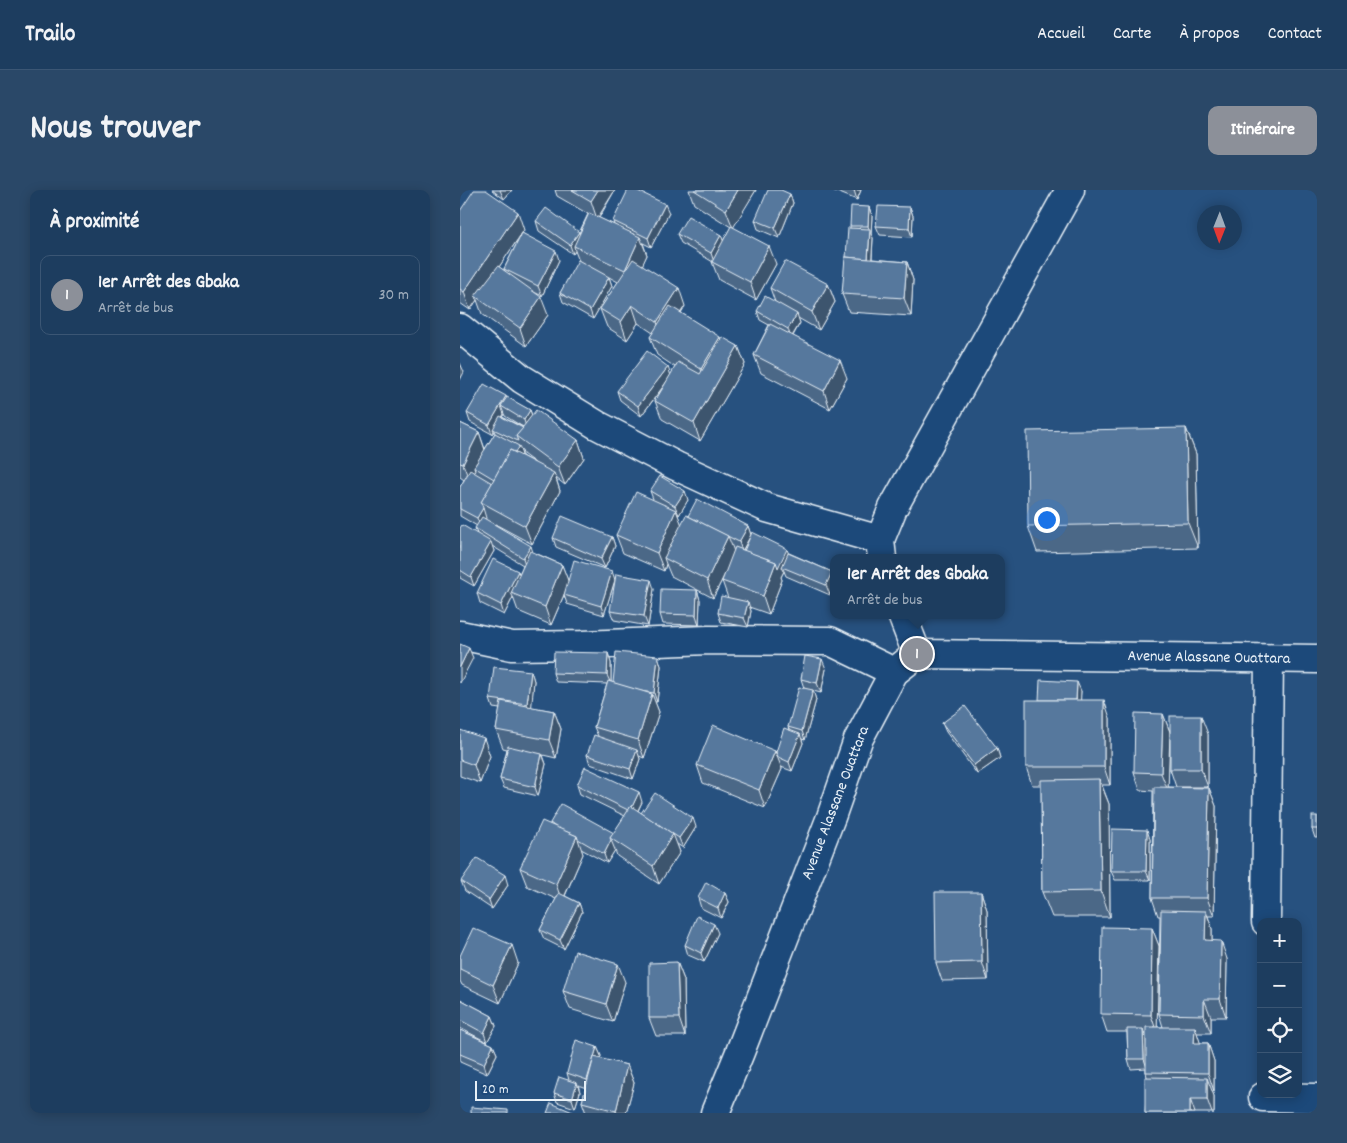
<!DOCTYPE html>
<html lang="fr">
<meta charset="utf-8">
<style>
body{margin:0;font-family:Dekko,sans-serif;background:#2a4868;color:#f1f3f6}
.controls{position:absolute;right:15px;bottom:15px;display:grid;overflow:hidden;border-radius:10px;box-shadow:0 2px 12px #0003}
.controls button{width:45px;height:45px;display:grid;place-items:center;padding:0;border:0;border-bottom:1px solid #3b5674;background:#1d3d5f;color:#f1f3f6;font:25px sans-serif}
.compass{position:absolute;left:737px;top:15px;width:45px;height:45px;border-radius:50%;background:#1d3d5f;box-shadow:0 2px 12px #0003;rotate:181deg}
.scale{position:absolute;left:15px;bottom:12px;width:111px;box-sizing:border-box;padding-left:5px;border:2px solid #e8f1f8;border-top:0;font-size:14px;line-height:18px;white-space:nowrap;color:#e8f1f8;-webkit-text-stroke:4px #1f4a7a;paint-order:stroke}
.you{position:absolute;left:586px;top:329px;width:18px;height:18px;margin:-12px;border:4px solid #fff;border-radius:50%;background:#1a73e8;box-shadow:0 0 0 8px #1a73e833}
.badge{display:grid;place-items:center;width:32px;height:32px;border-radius:50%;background:#8c9099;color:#fff;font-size:16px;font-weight:700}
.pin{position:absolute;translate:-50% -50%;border:2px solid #fff;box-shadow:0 1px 5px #0006}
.popup{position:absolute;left:370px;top:364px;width:175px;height:65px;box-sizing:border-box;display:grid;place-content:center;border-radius:10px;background:#1d3d5f;filter:drop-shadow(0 1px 4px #0005);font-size:16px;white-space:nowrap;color:#a0aebd}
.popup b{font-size:19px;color:#f1f3f6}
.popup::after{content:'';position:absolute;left:50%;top:100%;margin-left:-10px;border:10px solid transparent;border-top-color:#1d3d5f}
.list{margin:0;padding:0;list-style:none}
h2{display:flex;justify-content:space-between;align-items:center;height:65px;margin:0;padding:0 20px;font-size:21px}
h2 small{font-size:16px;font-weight:400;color:#a0aebd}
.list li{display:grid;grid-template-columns:32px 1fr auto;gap:15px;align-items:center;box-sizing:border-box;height:80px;margin:0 10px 10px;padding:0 10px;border:1px solid #3b5674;border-radius:10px}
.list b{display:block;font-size:19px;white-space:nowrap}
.list p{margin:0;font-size:16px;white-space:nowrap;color:#a0aebd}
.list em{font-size:16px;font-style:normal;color:#a0aebd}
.icon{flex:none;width:28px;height:28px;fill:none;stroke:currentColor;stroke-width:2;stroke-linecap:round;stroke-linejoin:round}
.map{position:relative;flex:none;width:857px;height:923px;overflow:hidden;border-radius:10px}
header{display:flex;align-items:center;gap:30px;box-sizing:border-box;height:70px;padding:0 25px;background:#1d3d5f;border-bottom:1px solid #3b5674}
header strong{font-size:24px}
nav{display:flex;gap:28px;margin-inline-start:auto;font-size:18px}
.intro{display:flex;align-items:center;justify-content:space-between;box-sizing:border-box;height:120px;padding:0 30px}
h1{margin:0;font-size:35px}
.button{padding:12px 22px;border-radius:10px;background:#8c9099;color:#fff;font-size:18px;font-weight:700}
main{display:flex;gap:30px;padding:0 30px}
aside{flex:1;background:#1d3d5f;border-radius:10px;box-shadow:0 2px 12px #0003}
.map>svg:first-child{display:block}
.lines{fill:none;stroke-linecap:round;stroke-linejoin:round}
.street-casing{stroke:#e8f1f8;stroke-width:31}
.secondary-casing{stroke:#e8f1f8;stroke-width:31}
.street{stroke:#1f4a7a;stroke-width:28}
.secondary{stroke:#1f4a7a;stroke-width:28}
.wall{fill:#4b6787;stroke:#e8f1f8;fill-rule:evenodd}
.shaded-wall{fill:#3d546e;stroke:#e8f1f8}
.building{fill:#57789d;stroke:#e8f1f8}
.labels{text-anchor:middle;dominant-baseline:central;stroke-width:5;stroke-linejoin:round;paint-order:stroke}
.street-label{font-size:16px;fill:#e8f1f8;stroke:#1f4a7a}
</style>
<header>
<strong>Trailo</strong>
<nav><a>Accueil</a><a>Carte</a><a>À propos</a><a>Contact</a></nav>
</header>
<div class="intro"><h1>Nous trouver</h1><a class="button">Itinéraire</a></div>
<main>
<aside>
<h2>À proximité<small></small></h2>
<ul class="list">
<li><span class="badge">1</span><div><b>1er Arrêt des Gbaka</b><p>Arrêt de bus</p></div><em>30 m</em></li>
</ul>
</aside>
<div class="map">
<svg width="857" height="923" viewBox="0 0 857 923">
<rect width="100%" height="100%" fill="#27517f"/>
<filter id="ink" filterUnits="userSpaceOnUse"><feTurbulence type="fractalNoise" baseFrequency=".02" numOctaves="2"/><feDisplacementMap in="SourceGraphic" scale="10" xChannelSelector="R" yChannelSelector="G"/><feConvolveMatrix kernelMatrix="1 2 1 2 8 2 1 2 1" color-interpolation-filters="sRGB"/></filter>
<g filter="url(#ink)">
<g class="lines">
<defs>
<g id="street">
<polyline points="0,138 62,189 137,235 216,276 307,318 420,350"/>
<polyline points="422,368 420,350 433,318 610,0"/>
<polyline points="442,425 457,464"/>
<polyline points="0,445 52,456 122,455 248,450 370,451 434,482"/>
<polyline points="806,732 809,469"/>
<polyline points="803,907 857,908"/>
</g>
<polyline id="secondary" points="255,923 280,862 371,627 398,550 434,482 457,464 857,469"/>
</defs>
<!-- street casing -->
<use href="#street" class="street-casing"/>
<!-- secondary casing -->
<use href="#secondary" class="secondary-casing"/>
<!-- street -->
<use href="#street" class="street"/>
<!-- secondary -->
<use href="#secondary" class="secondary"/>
</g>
<!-- wall -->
<g class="wall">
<polygon points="32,0 52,0 44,9"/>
<polygon points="95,0 155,0 139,28 154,35 153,31 209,23 191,57 183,53 187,65 182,75 225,116 221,123 261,149 278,156 285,174 240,251 202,229 195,211 205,195 181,226 160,210 157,201 211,185 215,177 197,165 190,147 193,143 178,133 167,150 147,137 140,119 158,92 149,87 152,96 133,129 103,112 100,103 119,71 115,61 113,64 79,41 76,31 119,43 128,24 97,6"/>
<polygon points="229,0 296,0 273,37 316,74 296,110 259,90 252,72 253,72 221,53 217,44 261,45 263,51 271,37 234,14"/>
<polygon points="372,0 401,0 397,10"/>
<polygon points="330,4 333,13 319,48 298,39 295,30"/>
<polygon points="409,17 412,26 411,44 413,48 412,69 447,72 453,90 451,126 389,122 382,104 390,38 390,36"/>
<polygon points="450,17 453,26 452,47 420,45 416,36"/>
<path d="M0,21l64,19 -2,3 37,27 -17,36 -10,-5 16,24 -22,31 -44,-32 -5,-14 -7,10 -10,-7zM62,43l-18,36 1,2 -6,-4z"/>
<polygon points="368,94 375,112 359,140 338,128 340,133 333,146 387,188 370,219 301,183 294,165 309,135 300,130 297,121 315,112 310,98"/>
<path d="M46,208l24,12 2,5 46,25 6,18 -19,27 -9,-7 4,13 -28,53 -37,-20 38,28 29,13 6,16 47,-1 -11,35 -37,-11 -3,-9 -13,30 -33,-14 -5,-14 -9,18 -24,-12 -3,-10 42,-19 4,-9 -31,-19 2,5 -20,35 -14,-8v-50l17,6 -2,-6 2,-2 -17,-10v-29l4,-7 -4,-3v-54l19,9 6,17 10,-16 -1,-2 -2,3 -22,-12 -3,-9zM44,224l1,2 18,11 -21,-10zM60,260l2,1 1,3 12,9 -13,-7z"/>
<polygon points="726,238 736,264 738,358 577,362 568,336"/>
<polygon points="190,301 228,310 219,325 218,325 221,334 229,327 288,336 291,345 283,360 329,363 372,382 373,385 373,396 370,405 326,386 324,381 321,387 322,390 309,424 289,417 291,421 288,437 261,432 258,423 268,408 262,391 263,388 253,408 211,386 206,374 204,381 163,363 156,345 193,309"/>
<polygon points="152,347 155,356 145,378 96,357 93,348"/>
<polygon points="194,399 188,436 154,430 150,421"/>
<polygon points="237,400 240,410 239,435 203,434 200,424"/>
<polygon points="148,463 151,473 151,492 153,493 198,466 201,476 197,512 195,512 199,522 184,568 179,566 180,569 173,589 130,574 127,565 138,546 134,537 147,494 96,492 93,483"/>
<polygon points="366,479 361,503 353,501 356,510 345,550 342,549 343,553 332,581 321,577 322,579 305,618 243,593 237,575 315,561 316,562 329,540 328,537 344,498 341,489"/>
<polygon points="71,481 74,491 71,517 94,521 101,539 96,568 83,565 86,574 78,606 44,598 40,589 47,559 43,558 36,540 40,519 33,518 30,509"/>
<polygon points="621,501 620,510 650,528 650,595 642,595 649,614 650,727 592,727 582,702 581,595 572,595 566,577 579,510"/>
<polygon points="703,524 710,542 708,597 749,598 756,616 754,726 748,726 752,739 752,750 767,769 766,827 751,827 751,843 737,843 740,853 748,853 754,871 754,901 752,901 754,906 754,923 685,923 687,887 686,882 686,878 671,879 668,869 667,842 647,842 641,824 692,738 699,756 697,837 703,837 699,824 700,726 698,726 692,708 693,601 680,600 674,582"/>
<polygon points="482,533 537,558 540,568 517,584 486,542"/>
<polygon points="0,540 30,566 20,593 0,586"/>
<polygon points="748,544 748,597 716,597 710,579"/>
<polygon points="117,595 182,612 178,621 181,623 236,637 223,658 217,654 220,662 199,694 157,666 155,660 147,673 121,659 123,664 105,706 119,713 122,722 104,759 84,749 80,740 96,709 67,696 60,678 90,634 90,633 154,643 165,626 120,604"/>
<polygon points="857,626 857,648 855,648 852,639"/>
<polygon points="690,649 690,690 655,690 651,681"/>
<polygon points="1,691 48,695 32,719 5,701"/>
<polygon points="521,702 527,720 528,790 482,791 476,773"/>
<polygon points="265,703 269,712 261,728 241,718 238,708"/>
<polygon points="258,743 244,772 228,765 225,755"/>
<polygon points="0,766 58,773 40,813 2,795 0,791"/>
<polygon points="217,772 224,790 225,846 196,846 189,828"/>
<polygon points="165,792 153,832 110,819 103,801"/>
<polygon points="0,809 32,826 36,836 27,852 0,838"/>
<polygon points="0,840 33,855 37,864 27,884 0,872"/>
<polygon points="137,857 141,866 140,869 167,875 174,893 166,923 126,923 122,912 126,898 118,895 120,902 115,918 97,912 94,903 109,890 107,883"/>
</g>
<!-- shaded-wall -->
<g class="shaded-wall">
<polygon points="40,0 52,0 44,9"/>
<polygon points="138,0 155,0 137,29 131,11"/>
<polygon points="278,0 296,0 273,38 266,20"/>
<polygon points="394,0 401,0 397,10"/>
<polygon points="330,4 333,13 319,48 315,38"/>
<polygon points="205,14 209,23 191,57 188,48"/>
<polygon points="409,17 412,26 411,44 413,48 411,81 408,71 410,41 408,36"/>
<polygon points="450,17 453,26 452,47 449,38"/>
<polygon points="58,22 64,40 18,108 15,106 17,110 10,120 4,102"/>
<polygon points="119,42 122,51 114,56 115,61 113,64 110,55"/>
<polygon points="261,45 265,55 254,72 251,63"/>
<polygon points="180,47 187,65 172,98 165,80"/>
<polygon points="309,56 316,74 296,110 290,92"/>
<polygon points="96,61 99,70 82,106 78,96"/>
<polygon points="447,72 453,90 451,126 444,108"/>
<polygon points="149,87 152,96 133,129 130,120"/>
<polygon points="368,94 375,112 359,140 352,122"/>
<polygon points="219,98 225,116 203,149 197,132"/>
<polygon points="81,107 88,125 66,156 60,138"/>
<polygon points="172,115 178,133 167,150 161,132"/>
<polygon points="337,124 340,133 331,148 328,139"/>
<polygon points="260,147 267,165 247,197 241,179"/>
<polygon points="278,156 285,174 240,251 234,233"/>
<polygon points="380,170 387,188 370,219 364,201"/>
<polygon points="0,173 4,182 0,190"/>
<polygon points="208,177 211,186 181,226 178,216"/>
<polygon points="46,206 49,215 41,216 44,224 35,240 33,239 34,241 32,244 29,235"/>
<polygon points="70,220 73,229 67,240 64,230"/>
<polygon points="726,238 736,264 738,358 728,333"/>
<polygon points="19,242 25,260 14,277 15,280 10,292 3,274"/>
<polygon points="118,250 124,268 105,295 98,277"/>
<polygon points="59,256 62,265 42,301 39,291"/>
<polygon points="94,283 100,301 72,354 65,336"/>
<polygon points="225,301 228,310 219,325 215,316"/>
<polygon points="23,318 26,328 21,338 17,328"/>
<polygon points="216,320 223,338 204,368 206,374 204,381 197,363"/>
<polygon points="288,336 291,345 282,361 279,352"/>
<polygon points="268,346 275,364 253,408 247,390"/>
<polygon points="152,347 155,356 145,378 141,369"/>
<polygon points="31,352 34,361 14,396 11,387"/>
<polygon points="71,356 74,366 66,377 63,368"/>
<polygon points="327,359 330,368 322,377 324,381 321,387 322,390 309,424 303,406 316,372"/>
<polygon points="102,375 109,393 91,435 85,417"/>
<polygon points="58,381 61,390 51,403 53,407 44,425 41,415"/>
<polygon points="152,381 155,390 144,425 141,416"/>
<polygon points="372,382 373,385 373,396 370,405 366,395"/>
<polygon points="191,390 194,399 188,436 184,426"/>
<polygon points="237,400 240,410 239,435 236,425"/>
<polygon points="288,412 291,421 288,437 284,428"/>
<polygon points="9,458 13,468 0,493 0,477"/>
<polygon points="148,463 151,473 151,494 147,485"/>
<polygon points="198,466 201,476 197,512 194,503"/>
<polygon points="362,469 366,479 361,503 357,493"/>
<polygon points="71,481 74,491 71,523 67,514"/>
<polygon points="617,492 621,501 620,527 616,517"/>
<polygon points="353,500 356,510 345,550 342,541"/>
<polygon points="192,504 199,522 184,568 178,550"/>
<polygon points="644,510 650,528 650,595 644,577"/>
<polygon points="94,521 101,539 96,568 89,550"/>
<polygon points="703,524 710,542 708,601 701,583"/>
<polygon points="741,526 748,544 748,597 741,579"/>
<polygon points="340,544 343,553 332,581 329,572"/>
<polygon points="24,548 30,566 20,593 14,575"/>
<polygon points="537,558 540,568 517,584 514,575"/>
<polygon points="177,560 180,569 173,589 170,579"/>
<polygon points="315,561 322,579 305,618 299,600"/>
<polygon points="82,564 86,574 78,606 75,597"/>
<polygon points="639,589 649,614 650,727 641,701"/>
<polygon points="749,598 756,616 754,726 747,708"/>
<polygon points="179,602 182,612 173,630 170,621"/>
<polygon points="233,628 236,637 223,658 219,648"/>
<polygon points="687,640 690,649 690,690 686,681"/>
<polygon points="213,644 220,662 199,694 193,676"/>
<polygon points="117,646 123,664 102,712 96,694"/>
<polygon points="151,650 155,660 147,673 144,664"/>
<polygon points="45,685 48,695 32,719 29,710"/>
<polygon points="521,702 527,720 528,790 522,772"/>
<polygon points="265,703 269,712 261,728 258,718"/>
<polygon points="119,713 122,722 104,759 100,750"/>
<polygon points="746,721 752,739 752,768 745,750"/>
<polygon points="254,734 258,743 244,772 241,763"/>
<polygon points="692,738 699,756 697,843 691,825"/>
<polygon points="761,751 767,769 766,827 760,809"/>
<polygon points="52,755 58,773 40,813 33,795"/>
<polygon points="217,772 224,790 225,846 219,828"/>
<polygon points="158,774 165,792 153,832 146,814"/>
<polygon points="744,809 751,827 751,843 744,825"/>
<polygon points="32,826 36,836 27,852 24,843"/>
<polygon points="735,837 741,855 734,853"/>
<polygon points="683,839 686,849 687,878 684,869"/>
<polygon points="748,853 754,871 754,901 748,883"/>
<polygon points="33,855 37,864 27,884 24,874"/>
<polygon points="137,857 141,866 130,899 127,890"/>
<polygon points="167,875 174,893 166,923 157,923 156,921"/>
<polygon points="747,888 754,906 754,923 752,923 747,909"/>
<polygon points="117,893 120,902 115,918 112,909"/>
<polygon points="730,909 735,923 730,923"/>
</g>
<!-- building -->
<g class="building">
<polygon points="14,0 26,0 58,22 4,102 0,99 0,21"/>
<polygon points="112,0 138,0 131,11"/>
<polygon points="168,0 176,0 205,14 188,48 153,31"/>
<polygon points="234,0 278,0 266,20"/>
<polygon points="308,0 321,0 330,4 315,38 295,30"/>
<polygon points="391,16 409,17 408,36 390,36"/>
<polygon points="418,16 450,17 449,38 416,36"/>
<polygon points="86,18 119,42 110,55 76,31"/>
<polygon points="129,23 180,47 165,80 114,56"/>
<polygon points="228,26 261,45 251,63 217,44"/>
<polygon points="271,36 309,56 290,92 252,72"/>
<polygon points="388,38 410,39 408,69 386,67"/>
<polygon points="62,43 96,61 78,96 44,79"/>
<polygon points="385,67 447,72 444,108 382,104"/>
<polygon points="173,69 219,98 197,132 172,115 161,132 140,119"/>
<polygon points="118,70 149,87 130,120 100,103"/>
<polygon points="325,71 368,94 352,122 310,98"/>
<polygon points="38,76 81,107 60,138 15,106"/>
<polygon points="305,106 337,124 328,139 297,121"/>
<polygon points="210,116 260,147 241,179 190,147"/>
<polygon points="310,134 380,170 364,201 294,165"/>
<polygon points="262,147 278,156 234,233 195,211 218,172 240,184"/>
<polygon points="187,161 208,177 178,216 157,201"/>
<polygon points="24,194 46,206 29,235 7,223"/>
<polygon points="47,207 70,220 64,230 41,216"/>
<polygon points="76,220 118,250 98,277 56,246"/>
<polygon points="40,226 63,238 56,246 58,251 33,239"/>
<polygon points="0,233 19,242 3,274 0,273"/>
<polygon points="726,238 728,333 568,336 567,241"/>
<polygon points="35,243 59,256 55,262 50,260 34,289 14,277"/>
<polygon points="50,260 94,283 65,336 21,312"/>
<polygon points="10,280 32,293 21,312 23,318 17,328 0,319 0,297"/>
<polygon points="200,286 225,301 215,316 190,301"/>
<polygon points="176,302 216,320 197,363 156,345"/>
<polygon points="237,309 288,336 279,352 228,326"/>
<polygon points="226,325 268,346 247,390 204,368"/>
<polygon points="102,326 152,347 141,369 93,348"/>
<polygon points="22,327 71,356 63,368 15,338"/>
<polygon points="2,335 31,352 11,387 0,380 0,338"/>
<polygon points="292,342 327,359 318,378 316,372 284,361"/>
<polygon points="275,357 316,372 303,406 262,391"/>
<polygon points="70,361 102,375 85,417 51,403"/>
<polygon points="328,363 372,382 366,395 322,377"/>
<polygon points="33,369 58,381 41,415 17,403"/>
<polygon points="114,370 152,381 141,416 104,405"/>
<polygon points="156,384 191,390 184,426 150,421"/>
<polygon points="201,399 237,400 236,425 200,424"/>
<polygon points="261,406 288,412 284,428 258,423"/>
<polygon points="0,454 9,458 0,477"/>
<polygon points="94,462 148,463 147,485 93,483"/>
<polygon points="156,462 198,466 194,503 180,501 153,493"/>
<polygon points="345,466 362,469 357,493 341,489"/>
<polygon points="34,477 71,481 67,514 30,509"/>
<polygon points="580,490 617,492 616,510 579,510"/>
<polygon points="148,491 192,504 178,550 134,537"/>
<polygon points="339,497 353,500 342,541 328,537"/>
<rect x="566" y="510" width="78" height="67"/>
<polygon points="41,511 94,521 89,550 36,540"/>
<polygon points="505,516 537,558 514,575 482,533"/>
<polygon points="675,523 703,524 701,583 674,582"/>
<rect x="710" y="526" width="31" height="53"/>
<polygon points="253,535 315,561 299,600 237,575"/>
<polygon points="324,538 340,544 329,572 318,567 316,562"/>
<polygon points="0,540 24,548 14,575 0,570"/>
<polygon points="134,545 177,560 170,579 127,565"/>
<polygon points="48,556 82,564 75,597 40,589"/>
<polygon points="125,577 179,602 172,617 171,616 168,620 117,595"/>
<polygon points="639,589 641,701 582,702 581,590"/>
<polygon points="694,597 749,598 747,708 692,708"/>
<polygon points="195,603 233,628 219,648 181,623"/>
<polygon points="101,614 154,643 150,648 151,650 144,664 118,649 117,646 97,638 90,633"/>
<polygon points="171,616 213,644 193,676 150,648"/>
<rect x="852" y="626" width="5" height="13"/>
<polygon points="82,631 117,646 96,694 60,678"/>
<polygon points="652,639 687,640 686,681 651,681"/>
<polygon points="17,668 45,685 29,710 1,691"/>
<polygon points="246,692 265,703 258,718 238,708"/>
<polygon points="475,702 521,702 522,772 476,773"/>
<polygon points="99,703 119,713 100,750 80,740"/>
<polygon points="701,720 746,721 745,750 761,751 760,809 744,809 744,825 699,824"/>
<polygon points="237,726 254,734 241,763 225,755"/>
<polygon points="642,737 692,738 691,825 641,824"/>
<polygon points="13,738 52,755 33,795 0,779 0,766"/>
<polygon points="115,761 158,774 146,814 103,801"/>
<polygon points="217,772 219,828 189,828 189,773"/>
<polygon points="0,809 32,826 24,843 0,830"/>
<polygon points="686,837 735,837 734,853 748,853 748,883 686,882"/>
<polygon points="667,839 683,839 684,869 668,869"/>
<polygon points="0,840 33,855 24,874 0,864"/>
<polygon points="116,850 137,857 127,890 107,883"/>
<polygon points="134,867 167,875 156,921 122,912"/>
<polygon points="99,887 117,893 112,909 94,903"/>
<polygon points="685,887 747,888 747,909 730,909 730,923 685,923"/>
<polygon points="91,913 115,923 87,923"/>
<polygon points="11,917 48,920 48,923 11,923"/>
</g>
</g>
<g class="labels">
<!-- street labels -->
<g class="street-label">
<text transform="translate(749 468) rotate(1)">Avenue Alassane Ouattara</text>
<text transform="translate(376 613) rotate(-69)">Avenue Alassane Ouattara</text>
</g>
</g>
</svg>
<div class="controls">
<button>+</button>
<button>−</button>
<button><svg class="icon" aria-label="locate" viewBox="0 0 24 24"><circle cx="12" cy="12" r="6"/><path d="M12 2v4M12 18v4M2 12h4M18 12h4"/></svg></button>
<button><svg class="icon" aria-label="layers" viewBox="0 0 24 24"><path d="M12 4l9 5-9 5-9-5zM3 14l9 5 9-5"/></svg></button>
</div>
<svg class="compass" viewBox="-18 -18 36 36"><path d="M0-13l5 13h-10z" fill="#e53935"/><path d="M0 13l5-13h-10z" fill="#a0aebd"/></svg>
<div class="scale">20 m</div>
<div class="you"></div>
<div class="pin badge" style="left:457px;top:464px">1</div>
<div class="popup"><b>1er Arrêt des Gbaka</b>Arrêt de bus</div>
</div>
</main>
